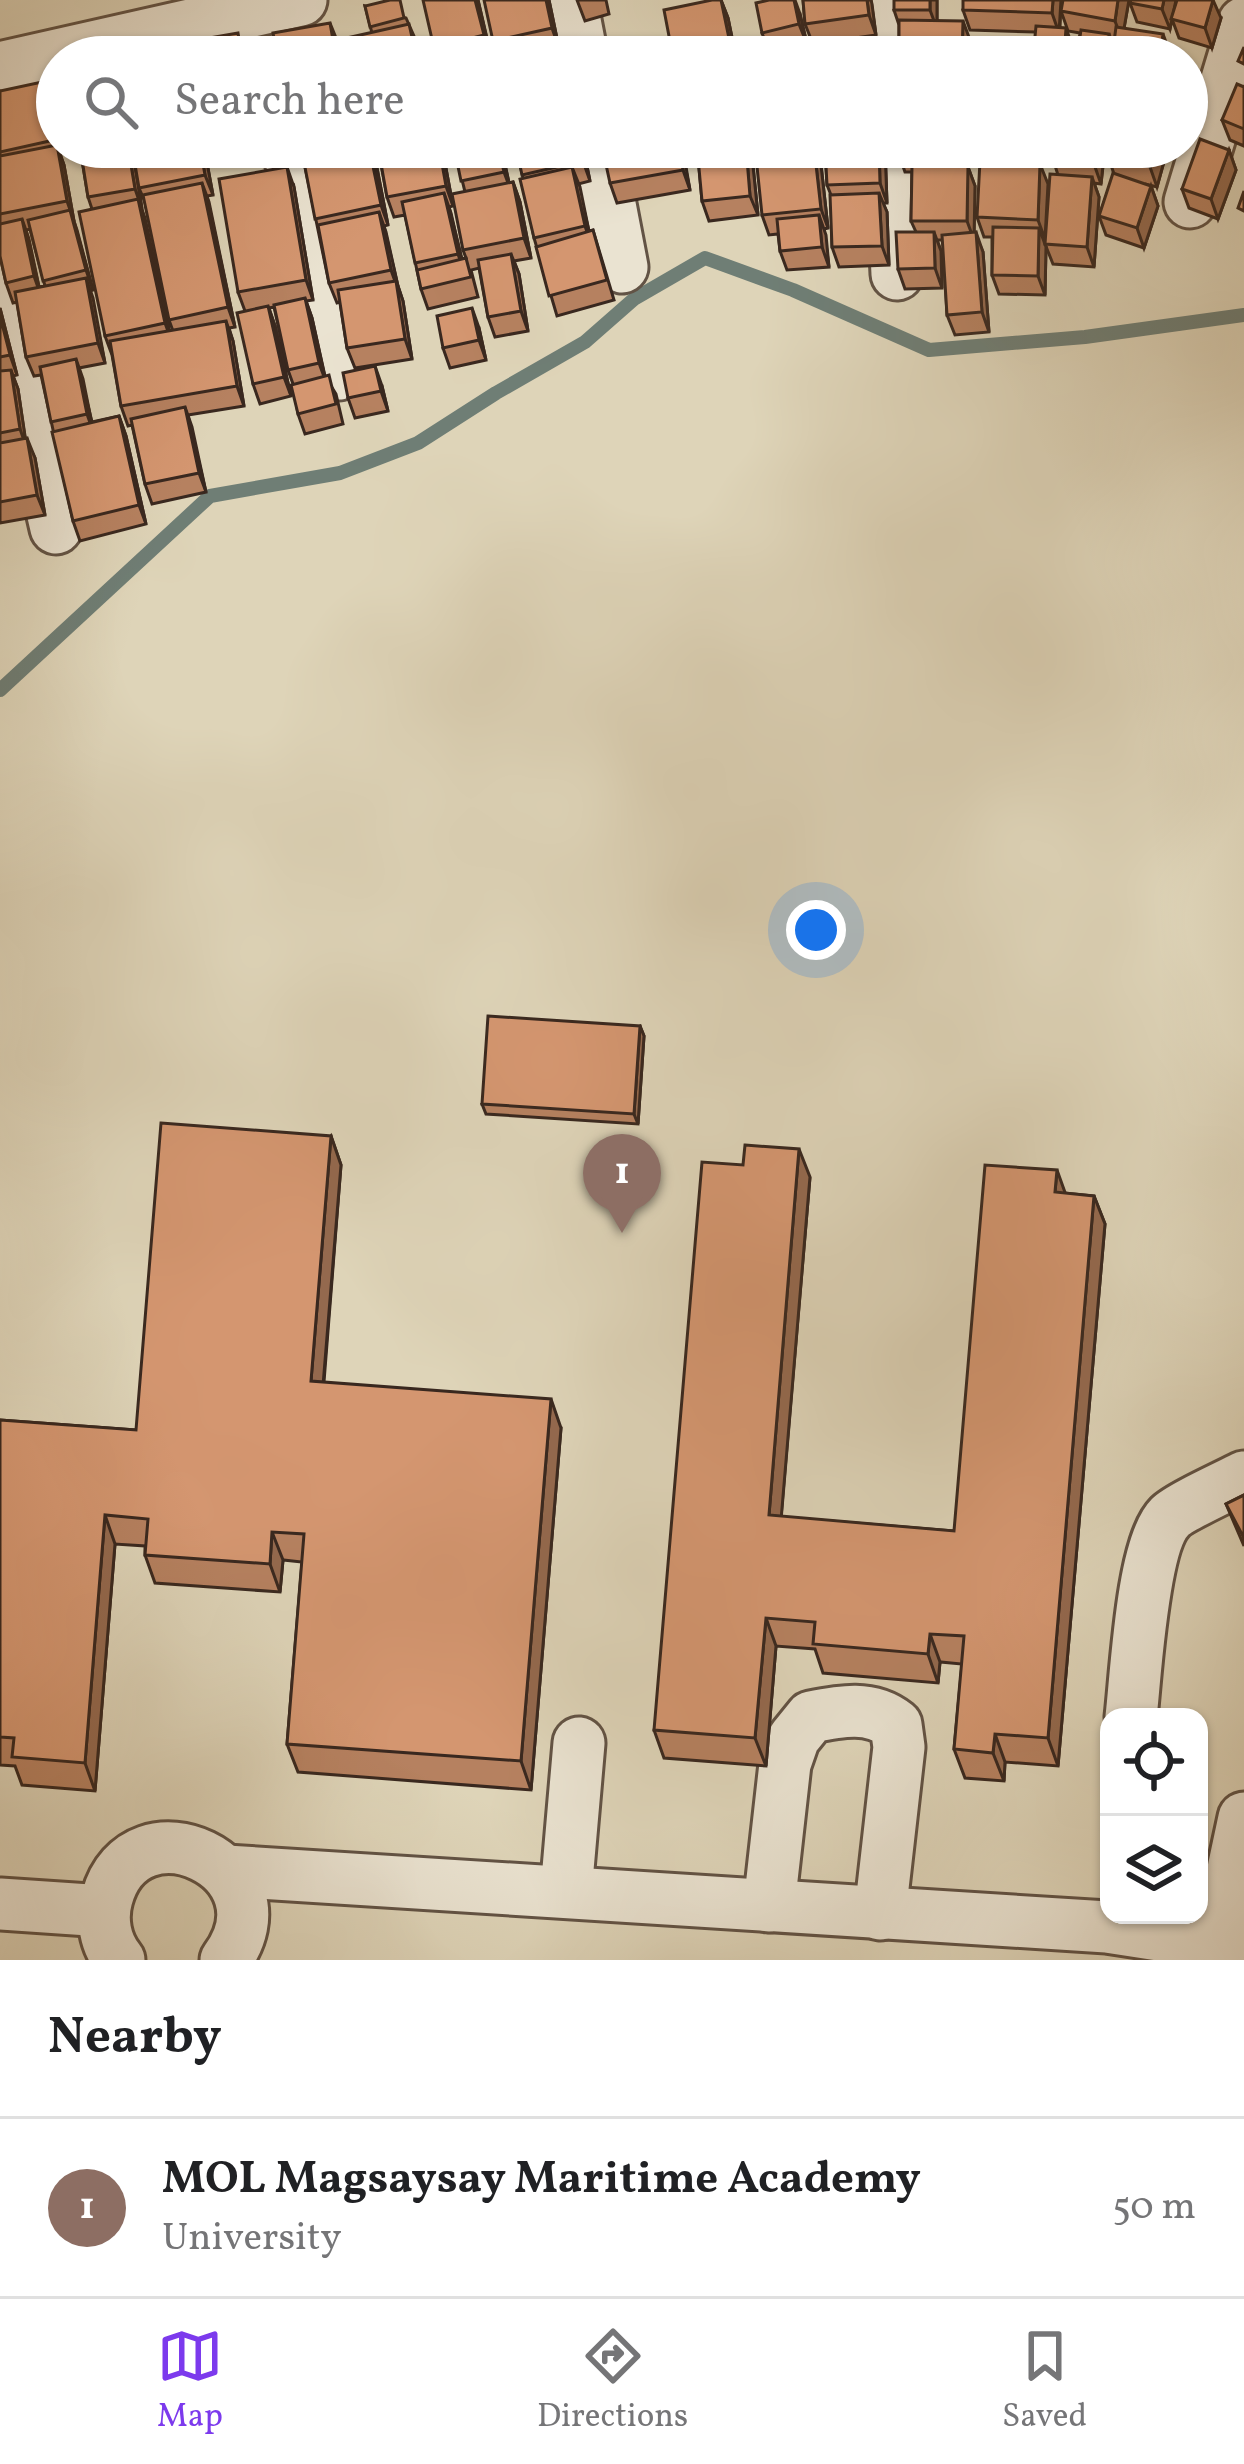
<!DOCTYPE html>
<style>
body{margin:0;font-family:Vollkorn,serif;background:#f6f6f6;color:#202124}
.controls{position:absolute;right:36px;bottom:36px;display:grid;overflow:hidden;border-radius:24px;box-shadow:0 3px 9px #0004}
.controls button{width:108px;height:108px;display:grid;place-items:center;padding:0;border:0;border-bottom:3px solid #e0e0e0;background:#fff;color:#202124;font:60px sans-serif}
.you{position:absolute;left:816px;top:930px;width:42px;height:42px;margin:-30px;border:9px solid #fff;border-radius:50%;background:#1a73e8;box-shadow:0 0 0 18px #1a73e833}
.badge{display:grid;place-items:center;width:78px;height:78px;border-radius:50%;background:#7c3aed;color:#fff;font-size:39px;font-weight:700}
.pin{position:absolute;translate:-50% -99px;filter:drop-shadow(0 3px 6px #0008)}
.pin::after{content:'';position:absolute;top:63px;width:42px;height:36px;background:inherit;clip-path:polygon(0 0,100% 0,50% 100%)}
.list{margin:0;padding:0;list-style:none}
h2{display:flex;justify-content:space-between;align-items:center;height:156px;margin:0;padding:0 48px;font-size:51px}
h2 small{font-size:39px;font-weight:400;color:#757577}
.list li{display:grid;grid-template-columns:78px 1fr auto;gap:36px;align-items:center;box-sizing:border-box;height:180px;padding:0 48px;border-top:3px solid #e0e0e0}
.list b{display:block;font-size:45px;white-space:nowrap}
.list p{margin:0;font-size:39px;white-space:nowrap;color:#757577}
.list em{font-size:39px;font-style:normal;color:#757577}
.icon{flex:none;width:66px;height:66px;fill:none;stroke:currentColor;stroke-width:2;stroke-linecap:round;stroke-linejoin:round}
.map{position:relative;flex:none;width:1244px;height:1960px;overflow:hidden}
.search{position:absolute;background:#fff;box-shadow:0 3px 9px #0004;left:36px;right:36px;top:36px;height:132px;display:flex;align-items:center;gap:30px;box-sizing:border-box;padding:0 42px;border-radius:66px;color:#757577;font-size:45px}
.sheet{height:336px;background:#fff}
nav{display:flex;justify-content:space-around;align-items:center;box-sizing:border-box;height:168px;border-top:3px solid #e0e0e0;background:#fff;font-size:33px;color:#757577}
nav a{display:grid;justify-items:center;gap:6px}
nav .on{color:#7c3aed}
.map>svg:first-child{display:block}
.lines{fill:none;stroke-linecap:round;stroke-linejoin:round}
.stream{stroke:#6f7e75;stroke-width:14}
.minor-casing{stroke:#625345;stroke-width:57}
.minor{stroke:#eae3d1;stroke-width:51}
.wall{fill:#b68160;stroke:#39281f;stroke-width:3;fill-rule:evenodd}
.shaded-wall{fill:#94694e;stroke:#39281f;stroke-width:3}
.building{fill:#d49670;stroke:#39281f;stroke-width:3}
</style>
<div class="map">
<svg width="1244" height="1960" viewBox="0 0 1244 1960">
<rect width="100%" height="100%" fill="#ded4b8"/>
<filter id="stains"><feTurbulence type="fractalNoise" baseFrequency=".00167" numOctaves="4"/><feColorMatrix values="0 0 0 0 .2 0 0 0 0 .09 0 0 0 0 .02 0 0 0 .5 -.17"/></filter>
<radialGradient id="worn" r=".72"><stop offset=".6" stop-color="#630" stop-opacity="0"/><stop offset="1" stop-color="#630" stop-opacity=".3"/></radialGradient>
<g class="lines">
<!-- stream -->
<polyline class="stream" points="0,690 210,496 340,473 418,443 496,393 585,342 634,299 705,258 793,290 929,350 1085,337 1244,315"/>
<defs>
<g id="minor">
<polyline points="571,0 582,57"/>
<polyline points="885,0 887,57"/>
<polyline points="0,68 301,0"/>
<polyline points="288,147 339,374"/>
<polyline points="599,147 622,267"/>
<polyline points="891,147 897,274"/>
<polyline points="1190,202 1244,23"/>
<polyline points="0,285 56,528"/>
<path d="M1131,1717c5,-43 11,-172 39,-200 10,-10 59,-32 74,-40"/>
<polyline points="226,1871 1107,1927 1217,1944 1244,1957"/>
<polyline points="566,1892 579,1743"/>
<polyline points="0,1904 104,1911"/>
<path d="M769,1906l16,-142 9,-26 17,-21c30,-6 60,-12 85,8l3,22 -19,167"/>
<polyline points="1217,1944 1244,1818"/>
<path d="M119,1960c-14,-17 -18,-41 -12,-62 28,-103 187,-30 119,62"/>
</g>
</defs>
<!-- minor casing -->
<use href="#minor" class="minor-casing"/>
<!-- minor -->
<use href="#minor" class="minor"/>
</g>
<!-- wall -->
<g class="wall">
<polygon points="478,0 491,57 437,57 434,48"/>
<polygon points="549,0 559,48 518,57 499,57 493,41"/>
<polygon points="577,0 606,0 609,14 585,21"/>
<polygon points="721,0 728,18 736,57 673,57"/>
<polygon points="803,0 871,0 876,35 813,44 805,24"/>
<polygon points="937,0 937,20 970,40 970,57 899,57 899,25 894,10"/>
<polygon points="1061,0 1060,28 1073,48 1035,32 970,30 963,10"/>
<polygon points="1063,0 1129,0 1124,28 1170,53 1170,57 1077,57 1080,33 1068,31 1061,11"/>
<polygon points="1176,0 1172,15 1221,18 1212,48 1179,38 1172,19 1170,29 1137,22 1130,3"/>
<polygon points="365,6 406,18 417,43 420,57 351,57 372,33"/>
<polygon points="800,14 807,44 768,49 762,33"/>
<polygon points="1244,87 1244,146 1230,140 1222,120"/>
<path d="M0,91l49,11 9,45 6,18 10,56 19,69 -3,1 15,72 -26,5 13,54 27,-6 7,20 20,88 -66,17 -7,-20 -32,-146 -7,1 -8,-19 -9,-55 -4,1 -7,-20 -6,-27zM30,229l15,57 -6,1 -13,-57z"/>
<path d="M67,147h137l9,48 -6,1 28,131 -6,1 4,13 11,65 -56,9 18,77 -54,12 -7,-20 -13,-59 -4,1 -7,-20 -9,-51 -7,-19 -13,-127 -4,-12 -8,-49 -12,1zM134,155l5,33 6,14 24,118 4,11h-4l-27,-122z"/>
<polygon points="296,147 370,147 376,163 388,225 384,226 398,286 403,301 412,359 355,368 347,348 340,302 337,303 329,283 305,167"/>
<polygon points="378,147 442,147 453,206 449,207 462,259 466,258 463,250 465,192 454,147 501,147 509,183 513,182 520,202 531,258 514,261 519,274 528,331 495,337 488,317 479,268 471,270 478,297 428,309 421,289 405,215 394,217 387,197"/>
<polygon points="516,147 583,147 590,181 578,184 589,231 593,230 614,300 557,316 534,238 523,178"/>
<polygon points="627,147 669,147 670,149 677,147 748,147 752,156 758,215 709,221 702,201 698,157 684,160 690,190 617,203 610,183 629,156"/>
<polygon points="819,147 828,228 824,229 829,267 787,270 780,251 778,234 769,235 762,215"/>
<polygon points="825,147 885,147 887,203 883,203 887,212 889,265 839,267 832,247 831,195 827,185"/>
<polygon points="898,147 968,147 968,167 975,186 974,232 983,252 989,332 955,335 947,315 943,240 937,240 941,251 942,288 905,289 898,269 916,232 911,221 912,172 905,172 898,152"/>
<polygon points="1105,147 1101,184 1094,183 1099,197 1094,267 1053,264 1045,244 1058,175 1053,159"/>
<polygon points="1168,147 1157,187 1145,184 1151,186 1158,206 1144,248 1106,235 1099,216 1114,174 1108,156"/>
<polygon points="1229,150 1236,170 1218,219 1189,208 1182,189"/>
<polygon points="1048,184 1045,239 1043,239 1046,247 1045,295 999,294 992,275 992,237 984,237 977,217"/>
<polygon points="294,187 313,300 306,301 312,318 325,376 336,394 343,424 305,434 298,414 293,384 288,370 274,307 269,308 275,326 291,396 260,404 253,384 245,311 238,292"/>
<polygon points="0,308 17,375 13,376 18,389 25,438 35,458 45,515 0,523"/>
<polygon points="479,328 486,360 450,368 443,348"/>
<polygon points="382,386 388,411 355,418 348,398"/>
<polygon points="640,1026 644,1036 638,1124 486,1114 482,1104"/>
<polygon points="331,1136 341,1165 324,1382 561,1428 531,1790 298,1772 287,1744 302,1562 283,1560 280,1592 155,1583 145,1555 145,1546 115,1544 95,1791 22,1785 15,1766 0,1765 0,1420 136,1430"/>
<polygon points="810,1177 781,1517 954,1531 1065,1193 1094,1196 1105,1224 1058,1766 1005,1762 1004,1781 965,1778 954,1749 962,1664 940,1662 938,1683 823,1673 815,1649 776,1646 766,1766 664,1758 654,1730"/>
<polygon points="1244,1495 1244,1546 1226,1504"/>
</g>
<!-- shaded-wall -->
<g class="shaded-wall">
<polygon points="475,0 478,0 491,55 484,35"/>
<polygon points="546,0 549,0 559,48 552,28"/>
<polygon points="721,0 728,18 736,57 734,57 731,48"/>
<polygon points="795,0 800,14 807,44 799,24"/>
<polygon points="867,0 871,0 872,4 876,35 869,15"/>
<polygon points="930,0 937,0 937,29 930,10"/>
<polygon points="1053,0 1061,0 1059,33 1052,13"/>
<polygon points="1118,0 1129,0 1122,40 1115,21"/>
<polygon points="1164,0 1176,0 1170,29 1162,9"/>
<polygon points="1213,0 1221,18 1212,48 1205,28"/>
<polygon points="963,21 970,40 970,57 962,57"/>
<polygon points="330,23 338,43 340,57 336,57"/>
<polygon points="1066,28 1073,48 1073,57 1064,57"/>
<polygon points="1109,34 1116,53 1116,57 1106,57"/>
<polygon points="1163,34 1170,53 1170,57 1160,57"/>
<polygon points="1187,75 1192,90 1187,118"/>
<polygon points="42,82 49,102 57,147 64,165 74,221 67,201 59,154 54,140"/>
<polygon points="128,147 132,148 142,209 135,189"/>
<polygon points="200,147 204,147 213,195 205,175"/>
<polygon points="370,147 376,163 388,225 381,205"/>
<polygon points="439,147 442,147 453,206 446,186"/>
<polygon points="498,147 501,147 511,191 504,172"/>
<polygon points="580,147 583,147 590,181 583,161"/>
<polygon points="746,147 748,147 752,156 758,215 750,196"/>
<polygon points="814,147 819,147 828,228 821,209"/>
<polygon points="879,147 885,147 887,203 880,183"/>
<polygon points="960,147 968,147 968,167 975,186 974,240 967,221 967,172 960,153"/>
<polygon points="1096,147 1105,147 1101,184 1094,164"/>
<polygon points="1156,147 1168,147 1157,187 1150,167"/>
<polygon points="679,148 686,167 690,190 683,170"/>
<polygon points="1229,150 1236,170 1218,219 1211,199"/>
<polygon points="1040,164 1048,184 1045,239 1038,220"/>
<polygon points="287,167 294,187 313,300 306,280"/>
<polygon points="572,167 580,187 592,246 585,226"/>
<polygon points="1092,177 1099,197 1094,267 1087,247"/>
<polygon points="513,182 520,202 531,258 524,238"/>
<polygon points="202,183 209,202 235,327 228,307"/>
<polygon points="1151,186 1158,206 1144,248 1137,228"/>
<polygon points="444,193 451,213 465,274 458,254"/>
<polygon points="879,193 887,212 889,265 882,246"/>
<polygon points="138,199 145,218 172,342 165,323"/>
<polygon points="70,210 77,230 93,290 86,270"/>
<polygon points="379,212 386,232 398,286 403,301 412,359 405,339 396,284 391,270"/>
<polygon points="819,215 826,235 829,267 822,247"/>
<polygon points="22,219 29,239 41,296 34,276"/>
<polygon points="1039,228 1046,247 1045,295 1038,276"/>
<polygon points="934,232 941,251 942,288 935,268"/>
<polygon points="976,232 983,252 989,332 982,312"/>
<polygon points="511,254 519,274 528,331 521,311"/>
<polygon points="86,278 93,298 105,363 98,343"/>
<polygon points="305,298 312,318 326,382 319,363"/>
<polygon points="268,306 275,326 291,396 284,377"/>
<polygon points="0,308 17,375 10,355 0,316"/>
<polygon points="472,308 479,328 486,360 479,340"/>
<polygon points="226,321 233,341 244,406 237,386"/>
<polygon points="76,359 83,379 94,434 87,414"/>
<polygon points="375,366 382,386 388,411 381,391"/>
<polygon points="11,370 18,389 27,449 20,429"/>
<polygon points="185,407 192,427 206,492 199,473"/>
<polygon points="119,416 126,436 146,524 139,505"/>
<polygon points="27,438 35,458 45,515 37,495"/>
<polygon points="640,1026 644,1036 638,1124 634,1114"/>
<polygon points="331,1136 341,1165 321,1410 311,1381"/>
<polygon points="799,1149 810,1177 779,1544 769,1515"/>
<polygon points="1057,1170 1067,1198 1055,1192"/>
<polygon points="1094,1196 1105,1224 1058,1766 1048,1738"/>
<polygon points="551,1399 561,1428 531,1790 521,1761"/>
<polygon points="105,1515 115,1544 95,1791 85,1763"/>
<polygon points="272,1532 283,1560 280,1592 270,1564"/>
<polygon points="766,1618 776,1646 766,1766 755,1738"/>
<polygon points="930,1634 940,1662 938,1683 928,1654"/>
<polygon points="995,1734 1005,1762 1004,1781 993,1753"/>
</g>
<!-- building -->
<g class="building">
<polygon points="390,0 400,0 404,18 370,27 365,6"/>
<polygon points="423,0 475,0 484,35 434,48"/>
<polygon points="484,0 546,0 552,28 493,41"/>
<polygon points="712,0 721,0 731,48 684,57 673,57 664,10"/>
<polygon points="769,0 794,0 799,24 762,33 756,3"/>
<polygon points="803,0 867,0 869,15 805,24"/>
<rect x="894" y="0" width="36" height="10"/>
<polygon points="963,0 1053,0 1052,13 963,10"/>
<polygon points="1063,0 1118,0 1115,21 1061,11"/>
<polygon points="1131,0 1164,0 1162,9 1130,3"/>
<polygon points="1177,0 1213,0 1205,28 1171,19"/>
<polygon points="899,20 963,21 962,57 899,57"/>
<polygon points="330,23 336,57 277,57 273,33"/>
<polygon points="409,24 416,55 407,57 351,57 347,38"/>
<polygon points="1036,26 1066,28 1064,57 1033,57"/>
<polygon points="1116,27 1163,34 1160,57 1112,57"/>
<polygon points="1081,30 1109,34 1106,57 1077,57"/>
<polygon points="238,33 242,57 177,57 175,44"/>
<polygon points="488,47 490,57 463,57 462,52"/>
<polygon points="790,47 791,57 739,57 738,52"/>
<polygon points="1244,47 1244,64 1238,61"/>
<polygon points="166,49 167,57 121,57 121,56"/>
<polygon points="57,68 57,103 52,69"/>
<polygon points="42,82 54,140 0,152 0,91"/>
<polygon points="1237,84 1244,87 1244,129 1222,120"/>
<polygon points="1200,139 1229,150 1211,199 1182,189"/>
<polygon points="57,145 67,201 0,214 0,156"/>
<polygon points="80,147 128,147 135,189 88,197"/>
<polygon points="132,147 200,147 205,175 139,188"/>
<polygon points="352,147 369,147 381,205 315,219 303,157"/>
<polygon points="378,147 439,147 446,186 387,197"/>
<polygon points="454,147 498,147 504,172 461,181"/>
<polygon points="516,147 580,147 583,161 522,175"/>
<polygon points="627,147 656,147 628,151"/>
<polygon points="697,147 746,147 750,196 702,201"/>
<polygon points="755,147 814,147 821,209 762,215"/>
<polygon points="825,147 879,147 880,183 827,185"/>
<polygon points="898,147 960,147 960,153 898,152"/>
<polygon points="1054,147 1096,147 1094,164 1053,159"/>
<polygon points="1110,147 1156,147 1150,167 1108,156"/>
<polygon points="679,148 683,170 610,183 605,160"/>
<polygon points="980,161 1040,164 1038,220 977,217"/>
<polygon points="912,166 968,166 967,221 911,221"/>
<polygon points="287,167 306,280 238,292 219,179"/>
<polygon points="572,167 585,226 534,238 520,179"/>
<polygon points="1113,173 1151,186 1137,228 1099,216"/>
<polygon points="1050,174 1092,177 1087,247 1045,244"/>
<polygon points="513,182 524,238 463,250 452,194"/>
<polygon points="202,183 228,307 169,320 143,195"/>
<polygon points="1244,191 1244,211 1238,208"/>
<polygon points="444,193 458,254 415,263 402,202"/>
<polygon points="879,193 882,246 832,247 830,195"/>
<polygon points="138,199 165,323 105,336 79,212"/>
<polygon points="70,210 86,270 43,281 28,220"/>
<polygon points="379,212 391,270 329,283 318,225"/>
<polygon points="819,215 822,247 780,251 777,219"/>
<polygon points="22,219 34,276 6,283 0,256 0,224"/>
<polygon points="993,227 1039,228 1038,276 992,275"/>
<polygon points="593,230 607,280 549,296 536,247"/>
<polygon points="896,232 934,232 935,268 898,269"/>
<polygon points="976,232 982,312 947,315 942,235"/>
<polygon points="511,254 521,311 488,317 478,260"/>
<polygon points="466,258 471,277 421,289 417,270"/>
<polygon points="86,278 98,343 26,357 15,292"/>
<polygon points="396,281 405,339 347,348 338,290"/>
<polygon points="305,298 319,363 288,370 274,305"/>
<polygon points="268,306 284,377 253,384 237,313"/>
<polygon points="472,308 479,340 443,348 437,316"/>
<polygon points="0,316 10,355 0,357"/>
<polygon points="226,321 237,386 121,406 110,341"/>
<polygon points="76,359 87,414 51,422 40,367"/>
<polygon points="375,366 381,391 348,398 343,373"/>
<polygon points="11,370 20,429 0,433 0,371"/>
<polygon points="329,375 336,404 298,414 291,385"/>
<polygon points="185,407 199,473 145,484 131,419"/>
<polygon points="119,416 139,505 73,521 52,432"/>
<polygon points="27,438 37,495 0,502 0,443"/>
<polygon points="488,1016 640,1026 634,1114 482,1104"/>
<polygon points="161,1123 331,1136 311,1381 551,1399 521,1761 287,1744 304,1534 272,1532 270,1564 145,1555 148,1519 105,1515 85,1763 12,1757 14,1738 0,1737 0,1420 136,1430"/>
<polygon points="745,1145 799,1149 769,1515 954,1531 985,1165 1057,1170 1055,1192 1094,1196 1048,1738 995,1734 993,1753 954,1749 964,1636 930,1634 928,1654 813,1644 815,1622 766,1618 755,1738 654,1730 702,1162 743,1165"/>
<polygon points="1244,1495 1244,1538 1226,1504"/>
</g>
<rect width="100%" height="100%" filter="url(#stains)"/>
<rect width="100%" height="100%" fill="url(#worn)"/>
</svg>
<div class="controls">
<button><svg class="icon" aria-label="locate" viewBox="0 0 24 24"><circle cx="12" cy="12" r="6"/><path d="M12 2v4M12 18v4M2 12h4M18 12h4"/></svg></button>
<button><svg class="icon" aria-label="layers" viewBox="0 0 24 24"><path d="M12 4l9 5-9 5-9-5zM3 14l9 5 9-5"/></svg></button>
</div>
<div class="you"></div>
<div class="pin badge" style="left:622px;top:1233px;background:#8d6e63">1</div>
<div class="search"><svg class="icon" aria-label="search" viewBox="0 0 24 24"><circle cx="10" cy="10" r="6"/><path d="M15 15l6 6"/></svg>Search here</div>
</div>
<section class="sheet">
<h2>Nearby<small></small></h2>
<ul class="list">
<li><span class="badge" style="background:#8d6e63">1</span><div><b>MOL Magsaysay Maritime Academy</b><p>University</p></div><em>50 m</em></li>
</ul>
</section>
<nav>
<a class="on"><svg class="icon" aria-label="map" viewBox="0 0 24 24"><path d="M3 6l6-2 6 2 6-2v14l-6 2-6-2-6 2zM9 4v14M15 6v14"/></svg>Map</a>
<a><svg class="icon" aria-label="directions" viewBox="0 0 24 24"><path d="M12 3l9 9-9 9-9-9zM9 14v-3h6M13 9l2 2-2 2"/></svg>Directions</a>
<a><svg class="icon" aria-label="saved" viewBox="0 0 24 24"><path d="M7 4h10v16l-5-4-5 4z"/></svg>Saved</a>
</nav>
